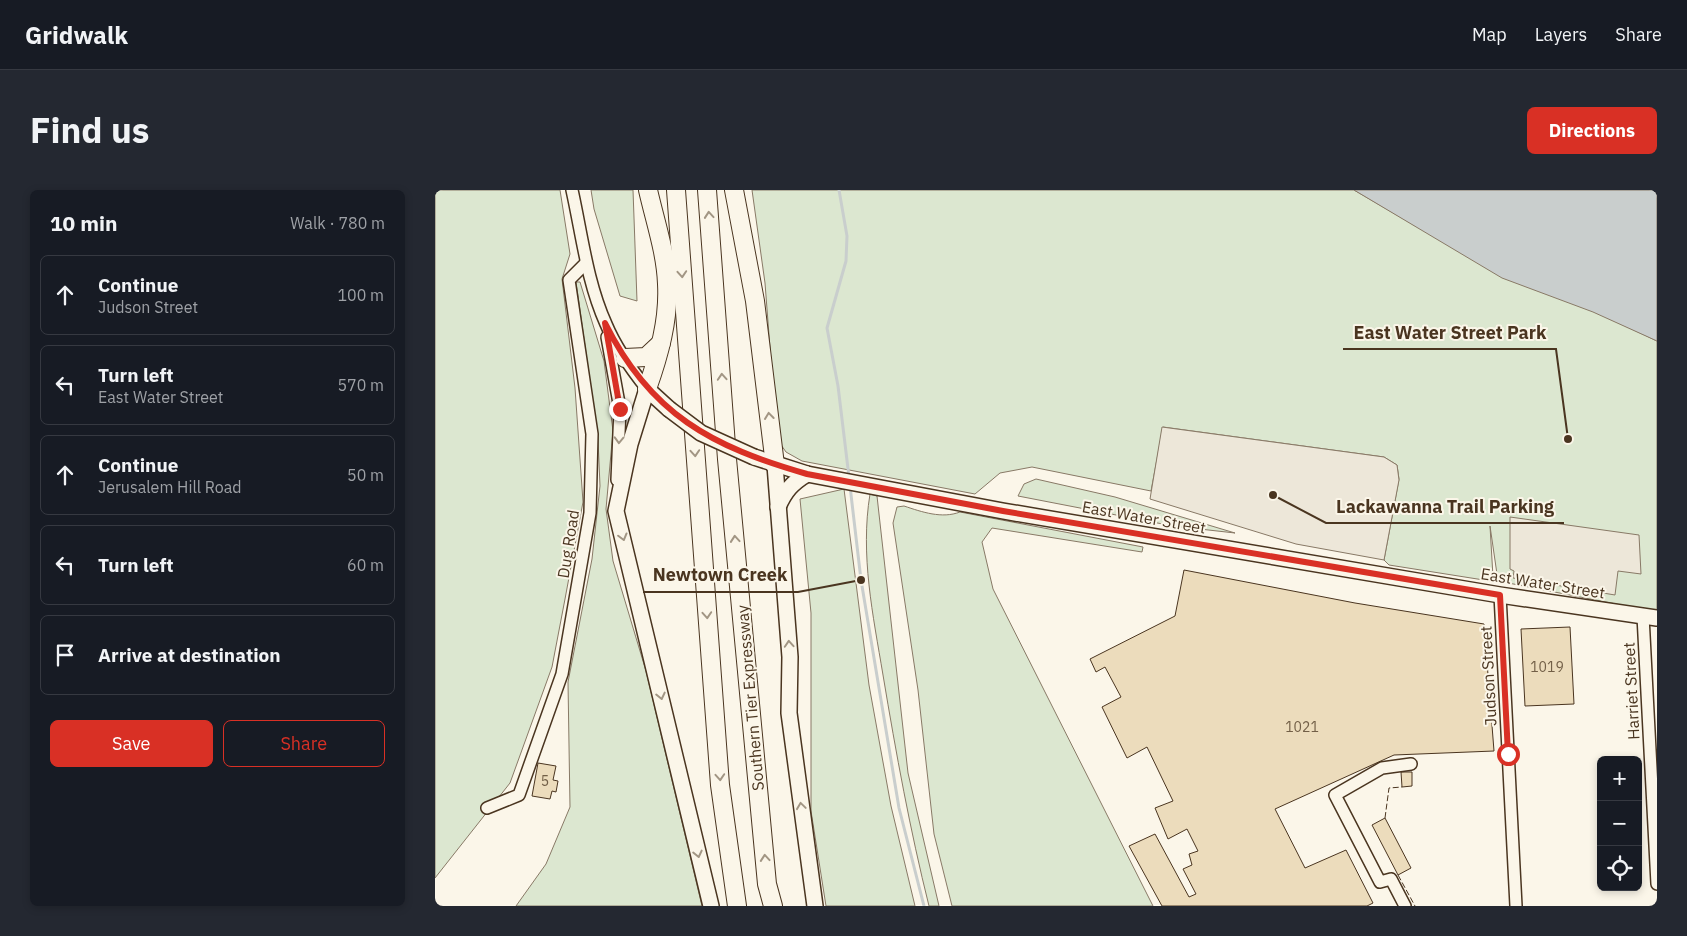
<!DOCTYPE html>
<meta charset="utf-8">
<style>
body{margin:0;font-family:"IBM Plex Sans",sans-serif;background:#242831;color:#f1f3f6}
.controls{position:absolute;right:15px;bottom:15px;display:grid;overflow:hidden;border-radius:8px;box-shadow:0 2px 8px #0003}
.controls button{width:45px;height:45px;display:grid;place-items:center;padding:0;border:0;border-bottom:1px solid #363941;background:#171b24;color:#f1f3f6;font:25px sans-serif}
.stop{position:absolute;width:15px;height:15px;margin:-11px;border:4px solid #d93025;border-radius:50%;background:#fff}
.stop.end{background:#d93025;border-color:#fff;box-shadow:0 1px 5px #0008}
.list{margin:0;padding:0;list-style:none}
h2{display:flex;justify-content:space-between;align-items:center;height:65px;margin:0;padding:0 20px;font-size:21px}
h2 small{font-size:16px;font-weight:400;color:#9ea1a6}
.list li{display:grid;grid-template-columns:32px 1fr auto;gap:15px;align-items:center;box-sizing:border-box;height:80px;margin:0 10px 10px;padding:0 10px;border:1px solid #363941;border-radius:8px}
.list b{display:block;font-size:19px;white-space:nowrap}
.list p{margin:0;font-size:16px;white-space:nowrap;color:#9ea1a6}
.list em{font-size:16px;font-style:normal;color:#9ea1a6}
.actions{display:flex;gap:10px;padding:15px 20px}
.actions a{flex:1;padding:11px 0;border:1px solid #d93025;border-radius:8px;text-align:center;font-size:18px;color:#d93025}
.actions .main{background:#d93025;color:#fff}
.icon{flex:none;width:28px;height:28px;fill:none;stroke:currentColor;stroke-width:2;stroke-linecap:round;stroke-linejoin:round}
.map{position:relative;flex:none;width:1222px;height:716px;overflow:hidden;border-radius:8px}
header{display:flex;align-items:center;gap:30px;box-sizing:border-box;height:70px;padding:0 25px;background:#171b24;border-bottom:1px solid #363941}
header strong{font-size:24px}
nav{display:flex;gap:28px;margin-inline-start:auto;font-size:18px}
.intro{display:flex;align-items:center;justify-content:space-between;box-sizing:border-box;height:120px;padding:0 30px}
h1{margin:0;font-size:35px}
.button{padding:12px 22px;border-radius:8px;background:#d93025;color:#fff;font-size:18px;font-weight:700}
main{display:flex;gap:30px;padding:0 30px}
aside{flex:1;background:#171b24;border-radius:8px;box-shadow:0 2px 8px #0003}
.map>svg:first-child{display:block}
.green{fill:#dce7d0;stroke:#887966}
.parking{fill:#ede7d9;stroke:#887966}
.water{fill:#c9cecd;stroke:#887966}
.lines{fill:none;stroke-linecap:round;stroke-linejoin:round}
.stream{stroke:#c9cecd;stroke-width:3}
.building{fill:#ecdcbc;stroke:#4a3520}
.minor-casing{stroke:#4a3520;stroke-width:14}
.major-casing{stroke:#4a3520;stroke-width:18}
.highway-casing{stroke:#4a3520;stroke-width:20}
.minor{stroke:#fbf6e9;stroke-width:11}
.major{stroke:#fbf6e9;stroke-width:15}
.highway{stroke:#fbf6e9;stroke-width:18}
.major-bridge-casing{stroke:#4a3520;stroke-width:18;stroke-linecap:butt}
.major-bridge{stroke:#fbf6e9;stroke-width:15}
.fence{stroke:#4a3520;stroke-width:1;stroke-dasharray:6 2.5;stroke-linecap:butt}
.oneway{stroke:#a29684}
.route{stroke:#d93025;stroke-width:6}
.labels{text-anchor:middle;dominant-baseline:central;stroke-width:4;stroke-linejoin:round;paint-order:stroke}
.number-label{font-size:14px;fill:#725f47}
.street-label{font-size:16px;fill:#4a3520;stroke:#fbf6e9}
.leader{fill:none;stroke:#4a3520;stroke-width:2}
.callout-dot{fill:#4a3520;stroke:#fbf6e9;stroke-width:2}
.callout-label{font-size:18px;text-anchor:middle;font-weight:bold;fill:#4a3520;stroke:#fbf6e9;stroke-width:4;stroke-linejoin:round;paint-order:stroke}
</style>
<header>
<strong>Gridwalk</strong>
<nav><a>Map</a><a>Layers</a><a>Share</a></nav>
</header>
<div class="intro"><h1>Find us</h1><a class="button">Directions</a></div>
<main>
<aside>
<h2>10 min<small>Walk · 780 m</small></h2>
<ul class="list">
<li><svg class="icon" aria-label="ahead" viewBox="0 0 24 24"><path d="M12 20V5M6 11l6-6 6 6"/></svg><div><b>Continue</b><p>Judson Street</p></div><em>100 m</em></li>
<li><svg class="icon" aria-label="left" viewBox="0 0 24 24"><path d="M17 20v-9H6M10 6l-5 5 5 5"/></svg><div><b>Turn left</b><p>East Water Street</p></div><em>570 m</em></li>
<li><svg class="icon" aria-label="ahead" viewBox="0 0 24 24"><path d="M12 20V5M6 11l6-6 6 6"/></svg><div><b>Continue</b><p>Jerusalem Hill Road</p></div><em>50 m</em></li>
<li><svg class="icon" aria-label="left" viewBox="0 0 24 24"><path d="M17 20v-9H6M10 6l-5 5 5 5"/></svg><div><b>Turn left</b></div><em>60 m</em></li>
<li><svg class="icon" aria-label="arrive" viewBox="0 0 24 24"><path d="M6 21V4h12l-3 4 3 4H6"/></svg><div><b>Arrive at destination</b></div></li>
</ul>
<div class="actions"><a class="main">Save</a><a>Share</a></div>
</aside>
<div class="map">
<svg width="1222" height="716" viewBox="0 0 1222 716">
<rect width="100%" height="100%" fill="#fbf6e9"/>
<!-- green -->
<g class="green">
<polygon points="0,0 125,0 135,64 127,89 140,198 148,312 130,409 117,477 75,593 0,688"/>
<polygon points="156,0 198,0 202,111 185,106 159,19"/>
<polygon points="317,0 919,0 979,35 1222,151 1222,422 1063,391 1055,336 1058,387 1055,391 954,375 949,370 964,289 962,275 949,267 728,237 716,301 597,277 565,283 540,304 367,271 351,262 342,249 330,93"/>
<polygon points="141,92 145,92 169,171 178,241 171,319 178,371 211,481 267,716 81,716 111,674 135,617 133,492 157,369 165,296 163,249"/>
<polygon points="601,289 680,307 800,343 738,336 583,306 589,294"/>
<polygon points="409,299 434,495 456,616 480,716 391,716 376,621 376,423 365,309"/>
<path d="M435,304l7,2 31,277 31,133h-10c-19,-76 -33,-153 -46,-231 -10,-60 -23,-120 -13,-181z"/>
<path d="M469,316c18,6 38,13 56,6l183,35 -1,5 -150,-24 -10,14 11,47 160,317h-201l-18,-72 -16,-144 -25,-167 4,-16z"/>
</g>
<!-- parking -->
<g class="parking">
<polygon points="727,237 949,267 962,275 964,290 949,370 861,354 715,309"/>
<polygon points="1075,327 1204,345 1206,384 1183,381 1180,405 1078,388 1079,381 1075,379"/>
</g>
<!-- water -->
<polygon class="water" points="919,0 1222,0 1222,151 1158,122 1067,88"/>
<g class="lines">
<!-- stream -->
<g class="stream">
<polyline points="404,0 412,46 411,71 392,138 403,196 414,287"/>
<polyline points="415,296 426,390 464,618 489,716"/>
</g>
</g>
<!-- building -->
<g class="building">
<polygon points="749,380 920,413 1049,434 1059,561 959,565 840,619 870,678 911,660 938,713 932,716 727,716 694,656 720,644 754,707 761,704 748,679 757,675 754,664 763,661 752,639 733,649 720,618 738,611 712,557 692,568 667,517 686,507 670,477 661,482 655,469 740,426"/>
<polygon points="1135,437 1139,514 1090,516 1086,439"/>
<polygon points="103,573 121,576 118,590 123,591 121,602 117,601 115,609 97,606"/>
<polygon points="966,582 977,582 977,596 967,597"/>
<polygon points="950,628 976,678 963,685 937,635"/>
</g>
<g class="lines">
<defs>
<g id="minor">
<path d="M137,0c10,45 15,92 34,134 10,24 25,45 41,65"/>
<polyline points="172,147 185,219 182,290"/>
<polyline points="1065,405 1081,716"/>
<polyline points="1208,426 1222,694"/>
<polyline points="52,618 84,605 127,484 155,323 157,244 134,90 151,73"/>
<polyline points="970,716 956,689 945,692 900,605 947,578 976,574"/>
</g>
<g id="major">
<polyline points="234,219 212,199 195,254 181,321 276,716"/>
<polyline points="319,267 372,284 568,321 1065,405 1222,428"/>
<polyline points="340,275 355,467 354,523 380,716"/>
<path d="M343,317c7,-16 14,-24 29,-33"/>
</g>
<g id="highway">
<polyline points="241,0 285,595 302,716"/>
<polyline points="272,0 292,269 332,694 338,716"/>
<polyline points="299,0 320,111 340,275"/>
<polyline points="190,168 211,167 226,153"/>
<path d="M212,199c12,-34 22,-69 20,-105 -1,-31 -12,-63 -19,-94"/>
</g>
</defs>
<!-- minor casing -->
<use href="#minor" class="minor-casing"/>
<!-- major casing -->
<use href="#major" class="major-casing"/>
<!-- highway casing -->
<use href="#highway" class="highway-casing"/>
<!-- minor -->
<use href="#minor" class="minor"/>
<!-- major -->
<use href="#major" class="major"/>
<!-- highway -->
<use href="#highway" class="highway"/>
<defs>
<polyline id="major-bridge" points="234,219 266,243 319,267"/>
</defs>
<!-- major-bridge casing -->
<use href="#major-bridge" class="major-bridge-casing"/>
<!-- major-bridge -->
<use href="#major-bridge" class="major-bridge"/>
<!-- fence -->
<g class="fence">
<polyline points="950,628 954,598 967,597"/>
<polyline points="963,685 980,716"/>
</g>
</g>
<!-- one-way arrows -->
<defs><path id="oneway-chevron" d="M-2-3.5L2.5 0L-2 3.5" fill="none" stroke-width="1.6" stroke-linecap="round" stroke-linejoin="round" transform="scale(1.25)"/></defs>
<g class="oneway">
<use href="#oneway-chevron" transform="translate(274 25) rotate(-95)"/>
<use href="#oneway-chevron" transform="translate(247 84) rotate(86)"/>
<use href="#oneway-chevron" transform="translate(287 187) rotate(-94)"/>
<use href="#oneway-chevron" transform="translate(334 226) rotate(-97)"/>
<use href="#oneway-chevron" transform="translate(184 250) rotate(92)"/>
<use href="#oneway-chevron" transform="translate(260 263) rotate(86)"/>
<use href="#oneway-chevron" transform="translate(188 347) rotate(75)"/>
<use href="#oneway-chevron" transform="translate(300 349) rotate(-95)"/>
<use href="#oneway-chevron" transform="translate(272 425) rotate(86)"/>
<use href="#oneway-chevron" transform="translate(354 454) rotate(-94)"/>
<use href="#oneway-chevron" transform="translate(226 506) rotate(77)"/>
<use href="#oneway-chevron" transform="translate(285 587) rotate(86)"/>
<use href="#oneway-chevron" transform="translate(366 616) rotate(-98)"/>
<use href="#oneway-chevron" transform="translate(263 664) rotate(77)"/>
<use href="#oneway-chevron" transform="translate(330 668) rotate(-95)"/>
</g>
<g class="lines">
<!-- route -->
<path class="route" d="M185,219l-15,-86c45,91 107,124 202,151l196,37 497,84 8,159"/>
</g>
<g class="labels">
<!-- number labels -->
<g class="number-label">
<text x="1112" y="477">1019</text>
<text x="867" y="537">1021</text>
<text x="110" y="591">5</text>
</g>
<!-- street labels -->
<g class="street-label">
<text transform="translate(709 327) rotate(10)">East Water Street</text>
<text transform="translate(133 354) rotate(-81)">Dug Road</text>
<text transform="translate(1108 393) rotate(9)">East Water Street</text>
<text transform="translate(1053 486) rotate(-93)">Judson Street</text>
<text transform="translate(1196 501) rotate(-93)">Harriet Street</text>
<text transform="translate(315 508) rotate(-95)">Southern Tier Expressway</text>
</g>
</g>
<!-- callouts -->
<path class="leader" d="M1133 249L1121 159H908M838 305L891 333H1129M426 390L363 402H208"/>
<g class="callout-dot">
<circle cx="1133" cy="249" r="5"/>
<circle cx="838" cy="305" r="5"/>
<circle cx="426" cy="390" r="5"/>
</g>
<g class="callout-label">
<text x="1015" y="149">East Water Street Park</text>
<text x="1010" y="323">Lackawanna Trail Parking</text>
<text x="285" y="391">Newtown Creek</text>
</g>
</svg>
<div class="controls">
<button>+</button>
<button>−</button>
<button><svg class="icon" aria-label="locate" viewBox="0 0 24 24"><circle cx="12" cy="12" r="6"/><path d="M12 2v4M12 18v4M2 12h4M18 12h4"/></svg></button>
</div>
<div class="stop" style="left:1073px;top:564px"></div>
<div class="stop end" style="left:185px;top:219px"></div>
</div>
</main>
